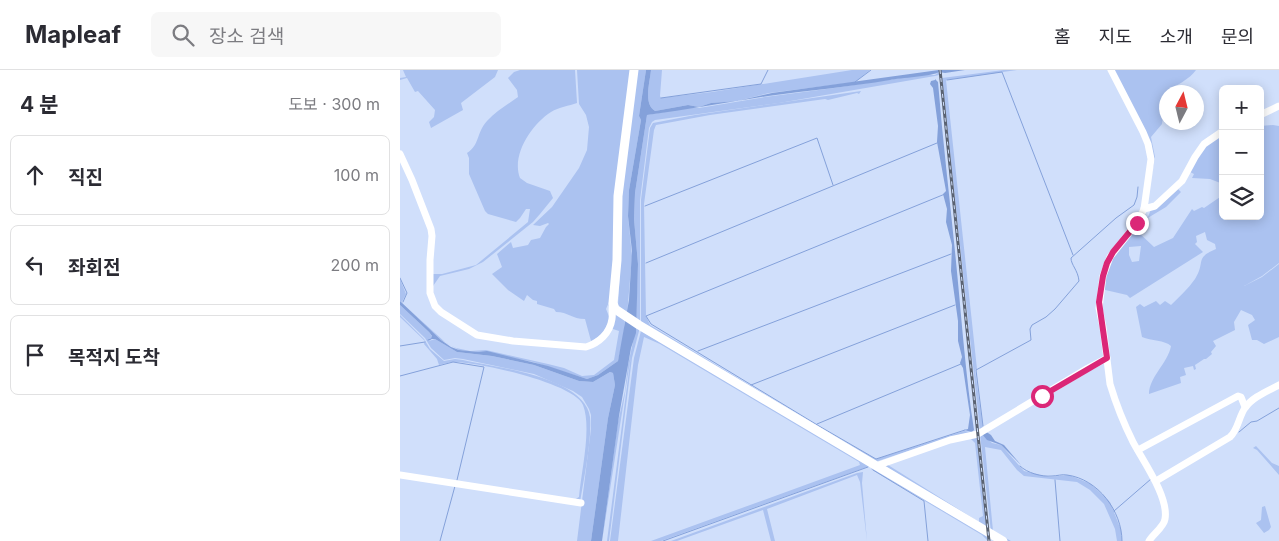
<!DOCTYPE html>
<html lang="ko">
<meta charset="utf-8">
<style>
body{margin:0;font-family:Inter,"Noto Sans KR",sans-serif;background:#f7f7f7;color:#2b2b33}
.controls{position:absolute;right:15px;top:15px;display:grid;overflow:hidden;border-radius:8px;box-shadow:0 2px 12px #0003}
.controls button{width:45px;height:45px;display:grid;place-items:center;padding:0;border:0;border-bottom:1px solid #e1e1e2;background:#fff;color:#2b2b33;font:25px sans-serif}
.compass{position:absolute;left:759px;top:15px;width:45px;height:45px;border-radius:50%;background:#fff;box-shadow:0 2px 12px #0003;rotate:7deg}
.stop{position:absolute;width:15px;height:15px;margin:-11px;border:4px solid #db2777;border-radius:50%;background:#fff}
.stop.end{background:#db2777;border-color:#fff;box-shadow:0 1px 5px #0008}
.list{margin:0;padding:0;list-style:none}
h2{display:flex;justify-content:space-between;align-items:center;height:65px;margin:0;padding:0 20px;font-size:21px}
h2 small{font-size:16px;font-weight:400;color:#7c7c81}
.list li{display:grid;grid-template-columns:32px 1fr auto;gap:15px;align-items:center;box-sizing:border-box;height:80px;margin:0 10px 10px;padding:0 10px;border:1px solid #e1e1e2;border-radius:8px}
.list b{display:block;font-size:19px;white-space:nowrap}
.list em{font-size:16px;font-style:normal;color:#7c7c81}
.icon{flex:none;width:28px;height:28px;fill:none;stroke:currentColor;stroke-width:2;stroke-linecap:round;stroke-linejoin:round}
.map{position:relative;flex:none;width:879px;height:471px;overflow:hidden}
header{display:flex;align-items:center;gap:30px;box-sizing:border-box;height:70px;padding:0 25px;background:#fff;border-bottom:1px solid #e1e1e2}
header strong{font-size:24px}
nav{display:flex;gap:28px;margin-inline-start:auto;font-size:18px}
.search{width:350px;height:45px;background:#f7f7f7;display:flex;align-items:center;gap:12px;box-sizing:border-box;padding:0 18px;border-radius:8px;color:#7c7c81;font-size:19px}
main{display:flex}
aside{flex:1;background:#fff}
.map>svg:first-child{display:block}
.green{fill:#abc2f0;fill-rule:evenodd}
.water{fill:#84a1da}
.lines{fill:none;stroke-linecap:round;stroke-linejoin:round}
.stream{stroke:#84a1da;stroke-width:1}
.minor{stroke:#fff;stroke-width:7}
.major{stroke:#fff;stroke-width:9}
.rail-casing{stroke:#5a6271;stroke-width:3}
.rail{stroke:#d0dffb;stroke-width:1;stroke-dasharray:4;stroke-linecap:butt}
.route{stroke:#db2777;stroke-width:6}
</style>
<header>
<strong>Mapleaf</strong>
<div class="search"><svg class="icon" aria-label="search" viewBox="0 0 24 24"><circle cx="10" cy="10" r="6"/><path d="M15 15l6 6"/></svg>장소 검색</div>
<nav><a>홈</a><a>지도</a><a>소개</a><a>문의</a></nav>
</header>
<main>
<aside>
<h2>4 분<small>도보 · 300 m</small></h2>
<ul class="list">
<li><svg class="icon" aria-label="ahead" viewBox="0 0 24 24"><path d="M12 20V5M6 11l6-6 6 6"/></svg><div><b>직진</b></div><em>100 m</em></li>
<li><svg class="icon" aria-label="left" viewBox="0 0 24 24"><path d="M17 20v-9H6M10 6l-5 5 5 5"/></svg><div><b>좌회전</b></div><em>200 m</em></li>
<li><svg class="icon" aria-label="arrive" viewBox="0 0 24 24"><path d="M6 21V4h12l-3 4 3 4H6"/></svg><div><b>목적지 도착</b></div></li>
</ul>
</aside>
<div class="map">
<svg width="879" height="471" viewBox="0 0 879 471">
<rect width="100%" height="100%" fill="#d0dffb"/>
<!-- green -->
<g class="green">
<polygon points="3,0 98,0 95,7 61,33 63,40 31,58 29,52 34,47 35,40 18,21 15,22 7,8 0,10 0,8 6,7"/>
<path d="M120,0h55l2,33c-8,3 -18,4 -26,9 -19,12 -40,43 -31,66l7,5 23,8 3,7 -13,16 -7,8 -50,40 -14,7 -29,7 -9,13 -1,-15h12l34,-9 52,-43 2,-13h-4l-6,9 -4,4 -28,-8 -3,-3 -16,-37v-16l-2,-5c13,-8 9,-20 20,-32 9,-10 20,-16 31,-24l-1,-7 -9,-12 6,-6z"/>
<path d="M177,0h56l-21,225 -6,14 4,10 -8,16 -11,6 -6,-22c-13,0 -17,-7 -29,-7l-2,-3 -17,-5v-3l-4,-1 -6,-5 -3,6 -16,-11 -16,-16 10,-7 -5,-13 14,-12 2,6 15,-3 3,-5 9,-2 6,-11 3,-3 -1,-1 -8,3 -7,-1 19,-18 27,-39 8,-18 2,-23 -3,-12 -7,-11z"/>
<polygon points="236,0 246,0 239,46 241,50 229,120 228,146 232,186 227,245 218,235 220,202 220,144"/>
<path d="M251,0h11l-2,26 1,2 51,-6 140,-22h18l-15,12 -6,1 -80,10 -32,8 -26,2 -12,4 -11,-2 -33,6c-12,-7 -5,-29 -4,-41z"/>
<polygon points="604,0 617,0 546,10 577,299 575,300 583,358 580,361 542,8"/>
<path d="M713,0h83c-6,9 -21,16 -30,22l-4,32 -11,13 4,20 -9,48 2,3 -3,-2 1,-4 6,-42 -2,-16z"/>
<polygon points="539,2 539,5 535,6 379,33 255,50 252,52 249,58 240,130 240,253 236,251 238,194 234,149 235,123 247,45 287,38 299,38 365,27 434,18 520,5 535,5"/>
<polygon points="461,21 459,24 457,23 428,30 425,29 310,45 256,55 254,60 244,134 246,246 250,255 419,357 476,389 564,361 572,362 550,367 478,391 478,393 241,252 241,130 250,58 253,53 295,45"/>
<path d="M873,55l6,1v137l-17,13 -18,10 18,-9 17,-13v73l-15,7 -7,-4h-5l-4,-15 7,-5 -3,-5 -11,-5 -7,12 1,8 -22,11 3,5 -5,6 1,2 -6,5h-2l-9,6 1,4 -2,1 -1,-4 -9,2 2,7 -6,2 1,6 -32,11c0,-17 19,-31 22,-48 -6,-6 -20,-5 -29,-9l-6,-30 4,-3 4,3 12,-6 4,4 5,-4 6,4c8,-8 17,-16 24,-26 11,-17 -1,-21 21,-30l-1,-5 -8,-4 -2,-8 -9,4 1,6 -2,2 8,8 -73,46 -3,-3 -26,-6 6,-22 36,-51 5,1 3,-8 33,-26 -6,6 3,3 -15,15 -20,12 -9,12 17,16 19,-9 19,-29 2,2 8,-4 2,1 19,-13v21h37v-90zM741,176l-2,15 -7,1 -3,-7v-8z"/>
<polygon points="823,62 823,114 810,109 792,108 794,104 790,102 801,80"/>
<polygon points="0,209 6,224 2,232 0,231"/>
<polygon points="0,235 29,262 33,268 29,271 35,269 57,282 92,286 134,295 179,311 193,312 210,302 213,303 215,315 208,348 191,471 177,471 191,359 191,345 189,339 182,327 173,321 134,304 63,289 55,288 44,290 31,278 25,268 0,244"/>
<polygon points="4,235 46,273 56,278 70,281 86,280 148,294 164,298 182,306 194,305 214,290 219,261 210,258 212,239 225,251 223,269 218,291 198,305 187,309 133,292 89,283 59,280 41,270"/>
<path d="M0,245l24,24 6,10 14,12 11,-2 8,1c31,7 122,17 127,57 2,23 -6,61 -10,85l-8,-1 7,-4c2,-25 13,-69 4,-92 -9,-22 -105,-43 -129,-43 -5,0 -10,2 -15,3l-2,-6 -13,-15 1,-3 -25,-24z"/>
<polygon points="236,258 239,259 239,261 232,288 209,471 207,471 231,285 202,471 218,352 225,321 228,295"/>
<polygon points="241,261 470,396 261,471 251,471 460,395 459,392 260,274 244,267 238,295 218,471 210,471 234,288"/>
<polygon points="580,364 582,364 592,373 601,375 624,401 649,407 669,405 691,414 710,432 721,460 722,471 717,471 715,459 704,434 690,420 677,412 624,406 617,400 601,380 585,377 593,461 611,471 605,471 591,462"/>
<polygon points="577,367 587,459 485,398 484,395 488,395 579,452 579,448 583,446 575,373 571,369"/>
<polygon points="856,376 872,393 879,396 879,405 857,380 853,378"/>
<polygon points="472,398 587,466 588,471 582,465 471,399"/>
<polygon points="463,402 462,413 467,471 460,412 457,405 367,439 375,471 371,471 363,440 277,471 271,471 457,403"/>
<polygon points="865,436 871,457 869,460 864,463 856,453 861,450 862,437"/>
</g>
<!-- water -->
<g class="water">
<path d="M246,0h5c-1,12 -8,34 4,41l33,-6 11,2 12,-4 26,-2 35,-8 167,-23h26l-20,3 -6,-1c-5,4 -40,6 -49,8 -40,7 -81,10 -122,16 -40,6 -80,14 -121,19l-12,78 -1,26 4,45 -2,69 -5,15 -12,68 -17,125h-11l17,-123 7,-33 -2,-12 -3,-1 -17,10 -14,-1 -45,-16 -42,-9 -35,-4 -22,-13h-4l1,-3 -3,-4 -29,-27v-4l41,39 10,7 8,3 20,2 8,-1 61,15 39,13 11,-4 20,-14 11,-61 3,-49 -4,-35 1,-26 12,-70 -2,-4z"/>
<path d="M535,9l3,3c5,63 13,126 19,190 5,52 9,106 17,158l-2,2 -8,-2 4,-1 2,-14 -7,-47 -3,-5 2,-6 -4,-16v-20l-7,-50 1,-26 -6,-23 1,-13 -4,-15 3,-3 -9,-49 1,-16 -5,-38 -3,-4 1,-3 4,-1z"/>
<polygon points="585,361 591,365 595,371 604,375 621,395 601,375 587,370 582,364"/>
</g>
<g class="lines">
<!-- stream -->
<g class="stream">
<polyline points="547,10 602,2 673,185"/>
<polyline points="455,12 471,0"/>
<polyline points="261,28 361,14 368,0"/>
<polyline points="545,124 246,246 251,254 419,356 476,389 565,360"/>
<polyline points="245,136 417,68 433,115"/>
<polyline points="246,193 537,73"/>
<polyline points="0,208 7,223 3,232"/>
<polyline points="28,270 31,269"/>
<polyline points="0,276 25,272"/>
<polyline points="298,281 551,184"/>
<polyline points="0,306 53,292 84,297 57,410"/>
<polyline points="351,315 555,235"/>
<polyline points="417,354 561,294"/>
<path d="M583,356l-7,-56 55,-30 -1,-11 2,-4 14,-8 9,-8 24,-28c-1,-11 -8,-16 -8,-23l45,-40 18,-13 3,-8 1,-10"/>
<polyline points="839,362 851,352 857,351 879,338"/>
<path d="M620,396c7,7 22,11 32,10 5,0 10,-2 15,-1 31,4 55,36 55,66"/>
<polyline points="473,400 524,431 528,471"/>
<polyline points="655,410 660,471"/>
<polyline points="714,441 751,409"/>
<polyline points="40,471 55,416"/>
<polyline points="263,471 468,397"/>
</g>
<!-- minor -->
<g class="minor">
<path d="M711,0l32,62 5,12 3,15 -7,50 -7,14 -27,34 -7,19 -4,32 4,19 7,57c6,20 14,40 23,58 10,19 36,55 32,77 -1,8 -12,15 -16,22"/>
<polyline points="860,45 879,36"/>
<path d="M0,84l12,26 19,49 1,7 -2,24v33l5,13 6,6 36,23 36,6 73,6c13,-4 24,-14 26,-28 1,-6 -1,-10 1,-16"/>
<polyline points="744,139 755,136 782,111 795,87 804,74 823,61"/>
<polyline points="738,380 838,326 841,327 845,337"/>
<polyline points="476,396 550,370 578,364 688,298 707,288"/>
<polyline points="0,405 181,433"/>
<path d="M756,411l74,-44c8,-7 9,-21 15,-29 7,-11 23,-17 34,-23"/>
</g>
<!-- major -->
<polyline class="major" points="234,0 218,126 217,190 213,233 215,239 239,255 603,471"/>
<defs>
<polyline id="rail" points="540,0 589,471"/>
</defs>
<!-- rail casing -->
<use href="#rail" class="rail-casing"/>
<!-- rail -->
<use href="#rail" class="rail"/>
</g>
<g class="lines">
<!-- route -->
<polyline class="route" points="642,326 707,288 699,232 703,206 707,193 713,182 737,153"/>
</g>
</svg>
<div class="controls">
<button>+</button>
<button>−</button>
<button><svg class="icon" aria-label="layers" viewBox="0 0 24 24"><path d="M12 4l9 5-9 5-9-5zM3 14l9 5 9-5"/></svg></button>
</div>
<svg class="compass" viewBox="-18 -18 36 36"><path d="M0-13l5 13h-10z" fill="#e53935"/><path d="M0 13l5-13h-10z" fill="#7c7c81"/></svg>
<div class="stop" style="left:642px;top:326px"></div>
<div class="stop end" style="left:737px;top:153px"></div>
</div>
</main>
